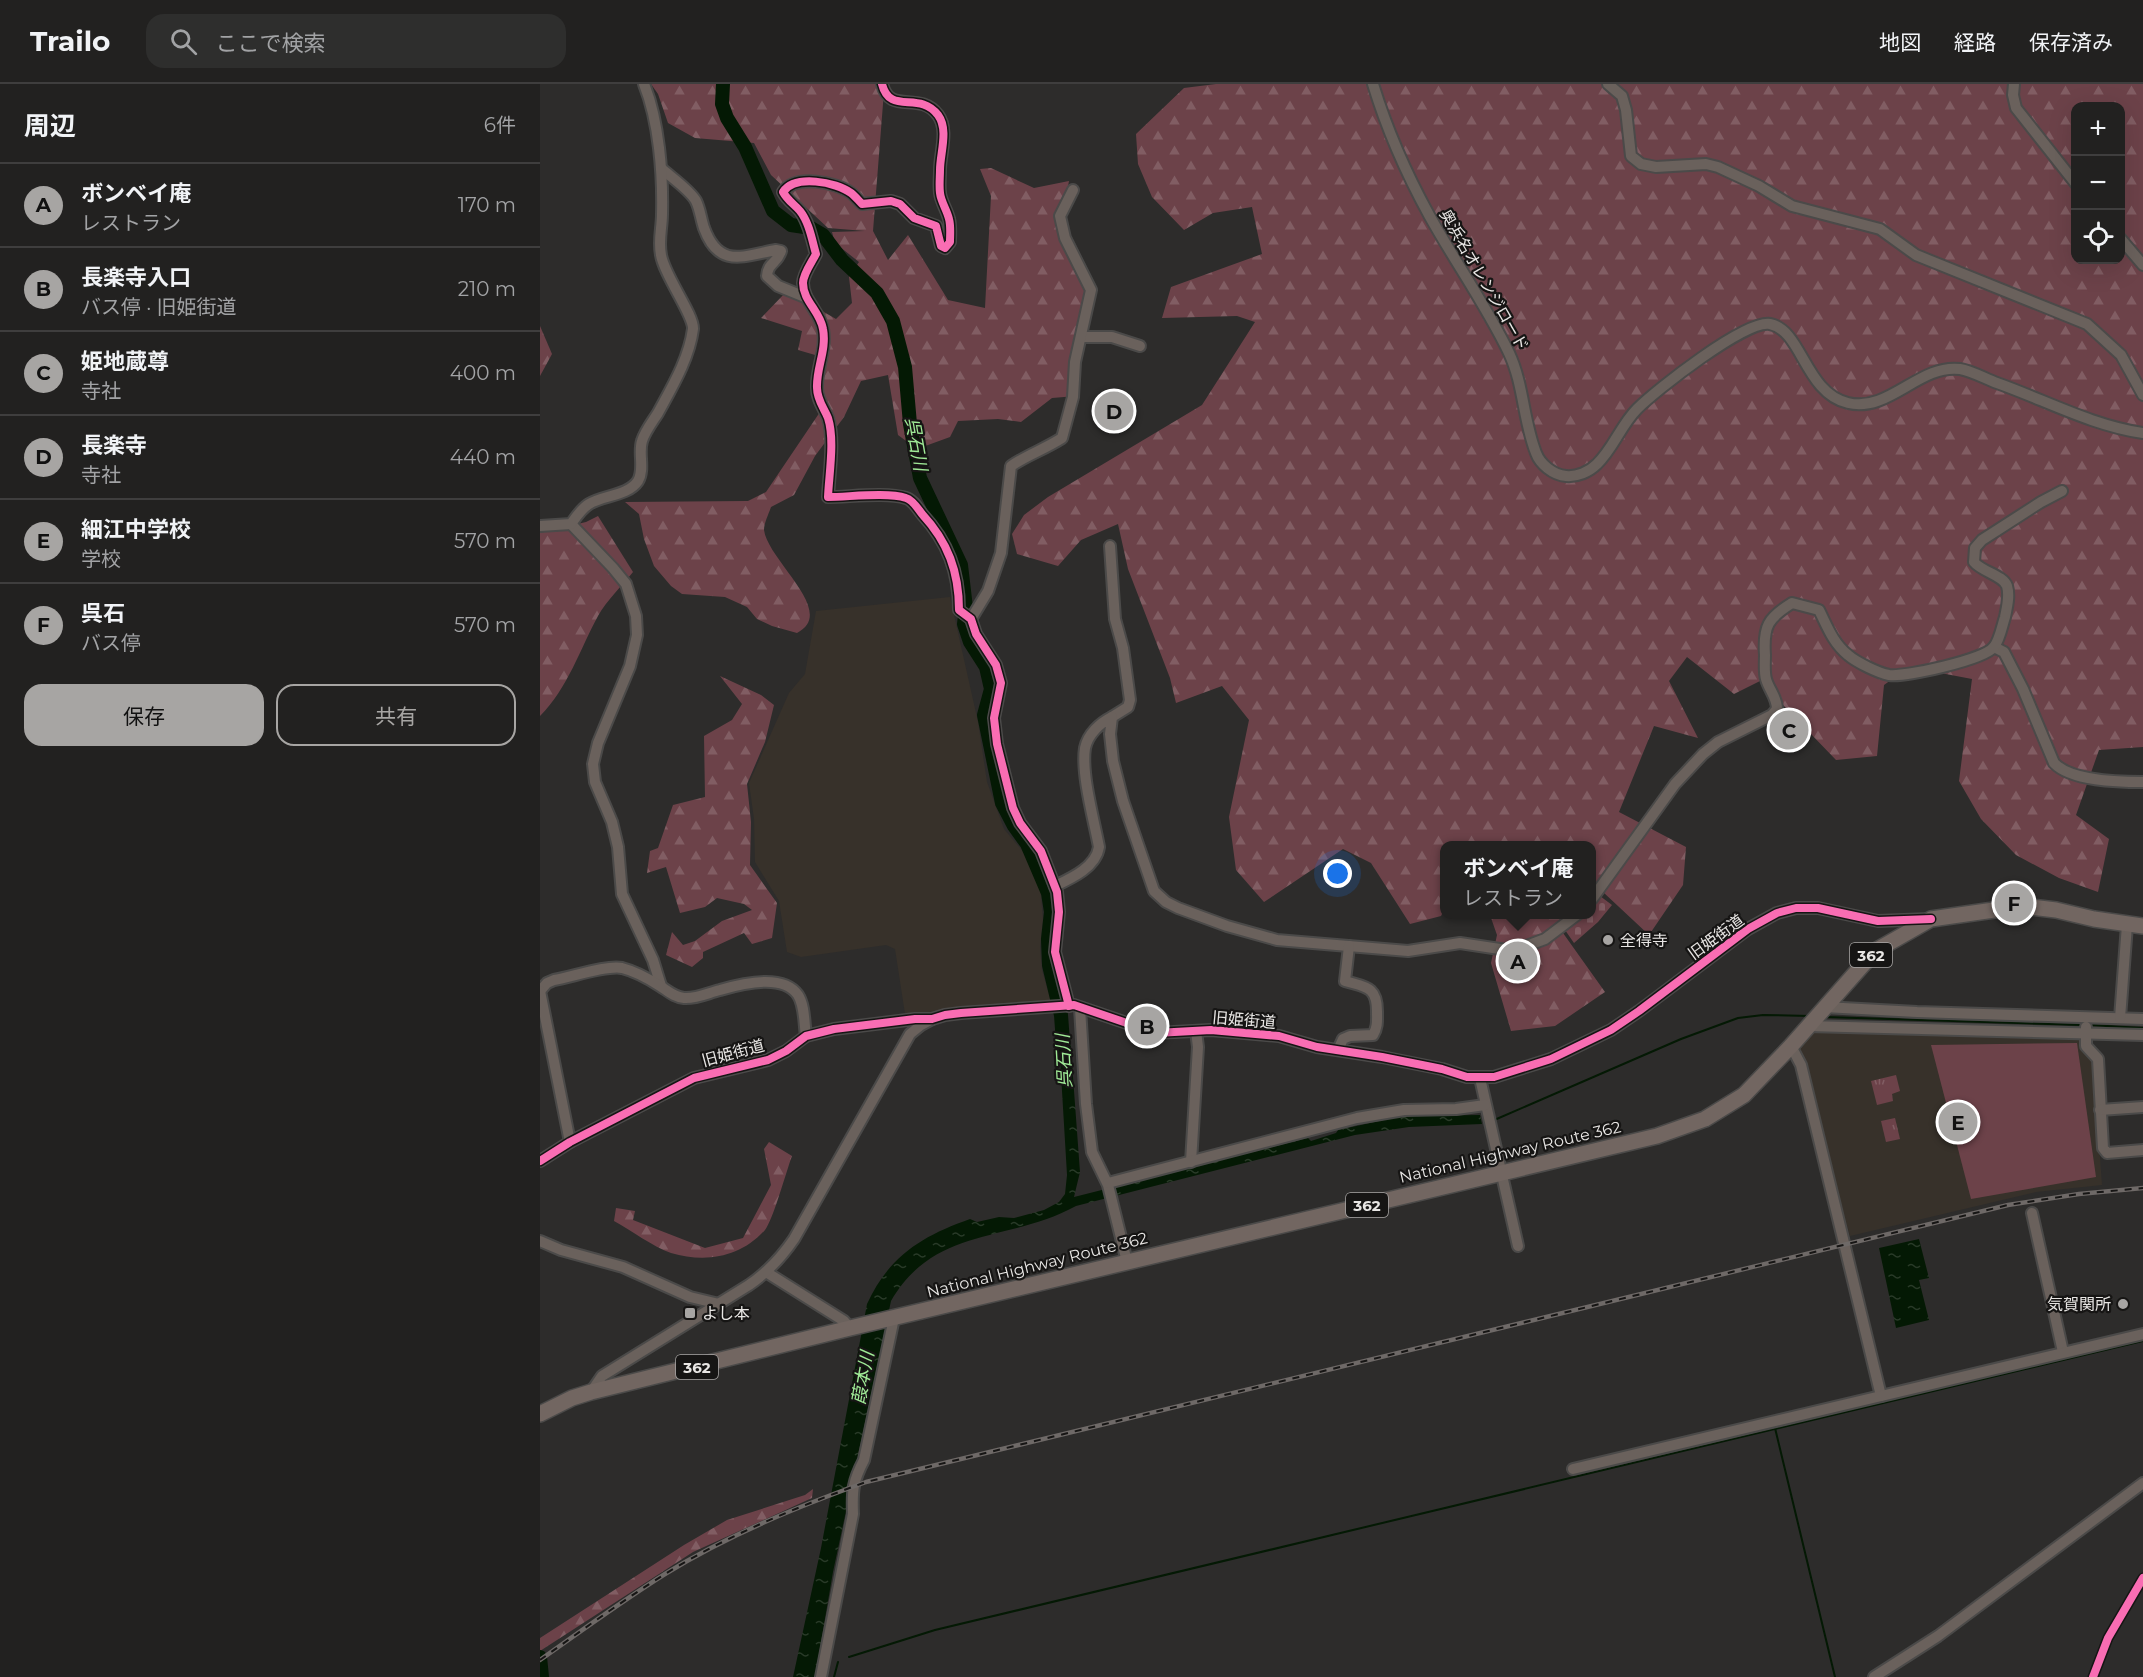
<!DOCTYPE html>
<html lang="ja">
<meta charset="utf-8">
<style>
body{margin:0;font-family:Montserrat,"Noto Sans JP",sans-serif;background:#2e2e2d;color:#f1f3f6}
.controls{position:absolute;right:18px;top:18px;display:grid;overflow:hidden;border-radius:12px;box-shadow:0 6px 24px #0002}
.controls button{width:54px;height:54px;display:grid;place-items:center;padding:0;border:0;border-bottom:2px solid #3f3e3e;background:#222120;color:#f1f3f6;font:30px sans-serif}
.you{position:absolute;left:798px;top:790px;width:21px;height:21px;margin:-15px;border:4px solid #fff;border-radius:50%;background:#1a73e8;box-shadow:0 0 0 9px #1a73e833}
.badge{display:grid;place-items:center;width:39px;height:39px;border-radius:50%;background:#a7a5a3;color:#111;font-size:20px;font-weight:700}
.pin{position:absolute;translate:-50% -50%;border:3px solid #fff;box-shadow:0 2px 6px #0006}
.popup{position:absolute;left:900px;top:757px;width:156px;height:78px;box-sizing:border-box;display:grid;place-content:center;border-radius:12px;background:#222120;filter:drop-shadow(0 2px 4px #0005);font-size:20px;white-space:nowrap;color:#a2a3a5}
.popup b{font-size:22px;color:#f1f3f6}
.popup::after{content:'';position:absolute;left:50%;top:100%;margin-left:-12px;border:12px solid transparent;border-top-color:#222120}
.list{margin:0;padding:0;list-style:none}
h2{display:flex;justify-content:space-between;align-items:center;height:78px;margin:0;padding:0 24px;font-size:26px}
h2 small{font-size:20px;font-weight:400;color:#a2a3a5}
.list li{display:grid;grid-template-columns:39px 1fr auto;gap:18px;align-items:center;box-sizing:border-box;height:84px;padding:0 24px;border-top:2px solid #3f3e3e}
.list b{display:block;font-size:22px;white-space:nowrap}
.list p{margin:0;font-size:20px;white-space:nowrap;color:#a2a3a5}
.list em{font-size:20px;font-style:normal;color:#a2a3a5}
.actions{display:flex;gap:12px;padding:18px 24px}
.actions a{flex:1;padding:14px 0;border:2px solid #a7a5a3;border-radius:18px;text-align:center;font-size:21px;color:#a7a5a3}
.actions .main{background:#a7a5a3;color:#111}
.icon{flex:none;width:33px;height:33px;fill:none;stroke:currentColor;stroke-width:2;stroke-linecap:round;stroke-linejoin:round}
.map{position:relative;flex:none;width:1603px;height:1593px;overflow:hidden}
header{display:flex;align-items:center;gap:36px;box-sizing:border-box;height:84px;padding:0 30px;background:#222120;border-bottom:2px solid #3f3e3e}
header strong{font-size:28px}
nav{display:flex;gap:33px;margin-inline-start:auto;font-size:21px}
.search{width:420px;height:54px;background:#2e2e2d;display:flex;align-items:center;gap:15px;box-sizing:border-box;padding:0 21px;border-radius:18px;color:#a2a3a5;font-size:22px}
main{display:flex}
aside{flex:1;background:#222120}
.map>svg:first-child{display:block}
.built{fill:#37312a}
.grass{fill:url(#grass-tufts)}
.forest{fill:url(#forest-firs);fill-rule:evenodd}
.cemetery{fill:url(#cemetery-stones)}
.pitch{fill:#6c4249}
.water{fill:url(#water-ripples)}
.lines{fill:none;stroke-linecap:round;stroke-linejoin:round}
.stream{stroke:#041904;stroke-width:2}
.river{stroke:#041904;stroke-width:14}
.minor-casing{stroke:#4b4a49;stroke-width:14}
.highway-casing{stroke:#4b4a49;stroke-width:18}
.minor{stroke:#6a615c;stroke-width:10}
.highway{stroke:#726661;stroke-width:15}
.rail-casing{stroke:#6e6967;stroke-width:4.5}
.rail{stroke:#161514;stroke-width:2;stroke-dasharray:7;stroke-linecap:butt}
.cycleway-casing{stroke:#161514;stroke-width:11}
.cycleway{stroke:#f96db3;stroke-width:8}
.poi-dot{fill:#a7a5a3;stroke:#161514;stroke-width:2}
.labels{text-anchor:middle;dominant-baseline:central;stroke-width:4.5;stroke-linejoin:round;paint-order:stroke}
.shield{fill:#161514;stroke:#a9a7a6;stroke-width:1.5}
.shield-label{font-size:15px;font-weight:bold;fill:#e8e6e4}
.street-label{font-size:16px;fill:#e8e6e4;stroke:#161514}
.poi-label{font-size:16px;fill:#e8e6e4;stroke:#161514;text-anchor:start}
.water-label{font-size:18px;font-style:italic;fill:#a0eb97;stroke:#161514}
</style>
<header>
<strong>Trailo</strong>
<div class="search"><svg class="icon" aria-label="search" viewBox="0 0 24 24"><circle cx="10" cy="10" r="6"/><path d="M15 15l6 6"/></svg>ここで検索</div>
<nav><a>地図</a><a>経路</a><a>保存済み</a></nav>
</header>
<main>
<aside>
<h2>周辺<small>6件</small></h2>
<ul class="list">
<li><span class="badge">A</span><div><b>ボンベイ庵</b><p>レストラン</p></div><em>170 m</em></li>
<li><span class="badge">B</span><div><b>長楽寺入口</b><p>バス停 · 旧姫街道</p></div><em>210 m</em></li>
<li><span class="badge">C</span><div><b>姫地蔵尊</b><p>寺社</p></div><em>400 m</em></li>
<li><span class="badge">D</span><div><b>長楽寺</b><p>寺社</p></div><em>440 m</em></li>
<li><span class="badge">E</span><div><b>細江中学校</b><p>学校</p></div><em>570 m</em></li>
<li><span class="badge">F</span><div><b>呉石</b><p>バス停</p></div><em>570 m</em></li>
</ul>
<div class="actions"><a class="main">保存</a><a>共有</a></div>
</aside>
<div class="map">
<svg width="1603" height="1593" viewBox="0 0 1603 1593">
<defs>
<pattern id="grass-tufts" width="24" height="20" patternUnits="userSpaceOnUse" patternTransform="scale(1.5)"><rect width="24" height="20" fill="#6c4249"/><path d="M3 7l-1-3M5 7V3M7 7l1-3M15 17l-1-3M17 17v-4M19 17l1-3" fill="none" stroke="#815d63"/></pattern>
<pattern id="forest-firs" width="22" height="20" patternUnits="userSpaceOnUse" patternTransform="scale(1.5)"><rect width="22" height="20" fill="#6c4249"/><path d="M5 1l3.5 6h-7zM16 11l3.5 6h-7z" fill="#815d63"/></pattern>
<pattern id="cemetery-stones" width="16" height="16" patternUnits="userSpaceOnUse" patternTransform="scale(1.5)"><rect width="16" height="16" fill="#6c4249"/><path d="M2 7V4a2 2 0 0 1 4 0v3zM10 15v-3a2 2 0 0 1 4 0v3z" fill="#815d63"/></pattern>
<pattern id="water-ripples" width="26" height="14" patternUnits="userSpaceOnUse" patternTransform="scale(1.5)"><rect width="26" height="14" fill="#041904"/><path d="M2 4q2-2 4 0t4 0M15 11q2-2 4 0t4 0" fill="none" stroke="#293a28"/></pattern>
</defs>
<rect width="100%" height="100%" fill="#2d2c2b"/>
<!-- built -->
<g class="built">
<polygon points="410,513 438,638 447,698 464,745 485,770 500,800 503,836 500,863 502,886 511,918 365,930 355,865 346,861 261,873 247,868 239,817 215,778 214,735 209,699 249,609 265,590 276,527"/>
<polygon points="1275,944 1539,952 1540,962 1553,976 1562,1101 1496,1108 1310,1152 1258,962"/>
</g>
<!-- grass -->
<g class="grass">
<polygon points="1356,991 1360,1007 1352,1010 1353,1017 1337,1021 1331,997"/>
<polygon points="1355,1034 1360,1055 1346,1058 1341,1037"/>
</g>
<!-- forest -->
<g class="forest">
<path d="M111,0h229l4,7 -11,140 15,29 20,-25 40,65 37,8 6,-112 -11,-27 11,-1 43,20 35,-7 -8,40 30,69 -14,64 -1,42 -24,2 -31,24 -23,-3 -40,2 -8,16 -33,12 -19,-14 -10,-60 -27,6 -17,36 -29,39 -21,39 -23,12c-2,6 -7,16 -7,23 4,31 74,82 33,103l-25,-7 -15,-7 -10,-12 -22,-10 -43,-3 -11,-8 -17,-20 -10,-27 -5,-25 -14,-12 123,-1 18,-9 54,-80 2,-55 -24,-7 4,-19 -41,-13 24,-25 25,11 26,15 16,-16 -3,-26 10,-15 -24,-19 -3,-11 33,-1 -37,-3 -57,-53 -17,-32 -59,-5 -27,-15 -10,-29z"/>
<path d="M676,0h927v663l-44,3 -23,65 33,24 -11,53 -39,-14 -43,-23 -35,-36 -22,-38 13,-102 -63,-12 -25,18 -7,71 -41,4 -76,-79 -26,13 -47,-37 -18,24 29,57 -44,-12 -35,86 67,35 -3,38 -34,50 -46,-43 -11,8v-54h-148v64l-3,6 -31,8 -39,-61 -28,-14 -79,53 -28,-32 -7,-53 20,-97 -27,-34 -46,17 -6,-25 -42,-109 -10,-45 -37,16 -23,26 -41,-12 -5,-20 12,-19 24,-18 154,-92 53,-83 -18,-6 -75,2 9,-31 91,-33 -10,-47 -39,6 -29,17 -32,-33 -14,-33 -2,-30 48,-46zM1536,22h44v154h-44z"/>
<polygon points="0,242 12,270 0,292"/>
<path d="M58,432l35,56c-11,14 -26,28 -35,44 -18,33 -30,72 -58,100v-183l46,-11z"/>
<polygon points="180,592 221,611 234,621 225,658 207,700 211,738 210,781 237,819 232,854 212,860 204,849 163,868 163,874 152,883 126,871 132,848 143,861 155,857 182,837 212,826 204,820 177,814 165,823 140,829 126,783 107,789 110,767 118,764 133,721 165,713 164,652 192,636 202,620"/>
<polygon points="950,831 1033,831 1018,842 1065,908 1015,942 971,947 951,879 957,851"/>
<path d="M229,1058l23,14c-6,16 -19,64 -27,74 -25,28 -60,33 -94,23 -18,-6 -40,-23 -57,-32l2,-13 19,3 -2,9 72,28 38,-10 28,-53 -7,-36z"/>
<polygon points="273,1405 272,1414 153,1468 0,1567 0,1554 144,1461 187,1436 265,1411"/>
</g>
<!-- cemetery -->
<polygon class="cemetery" points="1060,812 1072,821 1058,838 1034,859 1025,846 1044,831 1052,830 1052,821"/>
<!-- pitch -->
<polygon class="pitch" points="1537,959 1556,1093 1431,1115 1391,961"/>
<!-- water -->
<g class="water">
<path d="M530,952l10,136 -6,25 234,-59 3,3 25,-8 2,-3 64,-14 78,-1 2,9 -73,3 -54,8 -279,71c-67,37 -141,19 -185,95l-58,271 -18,105h-22l28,-129 46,-244c22,-48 55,-68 103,-85l7,3 22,-5 15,1 30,-8 15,-8 6,-8 2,-19 -8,-134z"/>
<polygon points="1379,1155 1389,1194 1379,1196 1389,1236 1356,1244 1339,1164"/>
</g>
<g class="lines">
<!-- stream -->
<g class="stream">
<polyline points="1285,933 1543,941"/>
<polyline points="1549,941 1603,944"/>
<polyline points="952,1037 1141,955 1198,934 1223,931 1270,932"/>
<polyline points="1235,1344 1295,1593"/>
<polyline points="309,1573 395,1546 1603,1257"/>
<polyline points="294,1593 298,1578"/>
</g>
<!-- river -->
<g class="river">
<polyline points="183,0 182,20 187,34 205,63 233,127 251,141 271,144 283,151 302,176 337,209 353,237 365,283 370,340 380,394 421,481 426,524 424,540 430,558 446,583 451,605 444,631 462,719 474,742 487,760 508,809 511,828 508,855 509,881 521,931 524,972"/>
<polyline points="0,1573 2,1593"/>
</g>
<defs>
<g id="minor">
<path d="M342,0c8,32 37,6 56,31 11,15 2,38 2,55 0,7 -1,15 0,23 1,9 7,17 9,26 2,7 1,16 1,23l-5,6 -4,-2 -5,-20 -22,-8 -14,-14 -9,-3 -29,3c-4,-4 -7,-8 -11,-11 -15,-11 -56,-19 -68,-1 5,9 11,12 17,19 9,11 12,29 16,43 -4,8 -13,20 -13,29 0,18 17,28 20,46 4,21 -7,39 -6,59 0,12 7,20 11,30 7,22 1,56 0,79 21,0 59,-5 78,1 7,2 12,11 16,16 26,28 37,58 37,96l12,9 5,15 20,31 5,18 -7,35 3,26 16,64 7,15 21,28 16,41 2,20 -4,40 14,54"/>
<path d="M833,0c14,46 33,89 56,131 26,47 57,90 80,138 15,32 14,67 27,100 4,11 17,22 30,23 11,1 23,-4 31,-12 16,-15 24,-39 40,-55 19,-19 108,-89 133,-85 32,6 35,69 78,79 41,10 71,-39 112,-34 12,2 26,10 37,14 48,17 96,43 146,50"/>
<polyline points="1068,0 1082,12 1086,26 1091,72 1101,80 1116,83 1166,80 1178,83 1219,102 1252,122 1340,145 1376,171 1547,240 1581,271 1603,311"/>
<polyline points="1474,0 1473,11 1476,24 1536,100"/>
<path d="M122,85c9,8 29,22 34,32 4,8 5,18 8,27 15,41 39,28 72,22l5,1c-4,13 -13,11 -14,25l11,10 27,11"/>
<polyline points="1580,154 1603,181"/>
<polyline points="541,253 572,253 600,262"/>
<polyline points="31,440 73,484 86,500 96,532 97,551 90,582 58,659 53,680 55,698 72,738 78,763 82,810 113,876 121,902"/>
<path d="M0,442l31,-2c5,-7 10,-15 18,-20 14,-9 39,-8 49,-23 7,-12 0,-28 4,-40 3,-10 11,-20 16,-28 14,-26 31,-54 35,-84 1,-14 -29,-54 -32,-74 -3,-14 1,-27 1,-41 1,-40 -3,-93 -18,-130"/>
<polyline points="570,462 575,535 583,564 590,616 588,623 572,633"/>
<path d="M431,535l17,-28 13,-38 10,-87c16,-11 34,-17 51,-28l11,-41 2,-35 16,-72 -26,-52 -5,-22 13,-26"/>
<path d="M1454,563l10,5 19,37 31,74c17,18 64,19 89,19"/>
<path d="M515,802c17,-8 41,-19 44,-39 -5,-27 -18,-73 -14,-99 3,-14 15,-25 27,-31l-2,17 3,27 10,40 31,90 12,11 12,6 49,18 50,14 131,11 52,-8 53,8 32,-12 33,-25"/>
<path d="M1052,815l83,-115 28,-30 15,-12 54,-27 5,-6c0,-12 -8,-19 -11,-30 -2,-7 -1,-16 -1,-24 -2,-29 3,-37 27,-52l27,7c8,16 14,33 29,45 8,7 30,18 41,20 17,2 94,-15 105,-28 6,-8 8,-21 11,-30 2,-10 5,-21 2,-31 -4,-11 -25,-14 -33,-24l1,-14 7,-8 59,-38 21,-11"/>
<path d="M0,907l7,-8 7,-3c18,-3 52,-15 68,-12 12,3 27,11 38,18 8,5 14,11 24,12 12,1 24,-5 36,-8 20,-6 63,-17 78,5 7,11 6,28 8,41"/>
<polyline points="0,907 30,1058"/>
<polyline points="1284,923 1377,928 1603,935"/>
<polyline points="540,924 546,1020 552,1068 568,1101 587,1178"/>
<polyline points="1580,934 1587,841"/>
<polyline points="1268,942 1603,951"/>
<polyline points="1546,943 1546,962 1558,975 1563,1064 1567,1069 1603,1066"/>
<polyline points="1251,962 1261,981 1341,1312"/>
<path d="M798,966l5,-11 7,-3 23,-1c5,-8 4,-15 4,-24 0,-25 -12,-24 -32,-30l4,-35"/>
<polyline points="940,994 978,1162"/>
<polyline points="1560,1026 1603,1023"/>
<polyline points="0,1077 30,1058 154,994 228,976 246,967 266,952 294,945 375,935 392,935 405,931 421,929 534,921 616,949 671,946 739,952 777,963 842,973 902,985 927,993 954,993 1011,975 1071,946 1099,927 1208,845 1237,829 1256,824 1278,824 1338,837 1390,835"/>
<polyline points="651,1078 658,963 656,947"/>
<polyline points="568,1099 817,1034 864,1026 916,1025 945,1021"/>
<polyline points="1492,1129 1523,1268"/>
<polyline points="0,1157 21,1166 83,1183 150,1213 179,1220"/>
<polyline points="226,1188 304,1237 310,1244"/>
<path d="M51,1308l11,-16 147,-91c19,-13 32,-27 45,-46l116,-205 11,-9 11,-6"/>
<polyline points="1033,1385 1603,1250"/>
<path d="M281,1593l32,-163c-1,-24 0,-33 11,-54l30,-142"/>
<polyline points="1334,1593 1398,1552 1603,1399"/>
</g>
<polyline id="highway" points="0,1330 32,1314 51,1308 310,1244 1117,1052 1165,1035 1204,1011 1251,962 1335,867 1391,835 1482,822 1516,826 1554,835 1603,842"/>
</defs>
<!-- minor casing -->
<use href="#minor" class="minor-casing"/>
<!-- highway casing -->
<use href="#highway" class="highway-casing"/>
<!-- minor -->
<use href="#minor" class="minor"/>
<!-- highway -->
<use href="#highway" class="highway"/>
<defs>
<path id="rail" d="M0,1576c41,-29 82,-59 125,-86 63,-39 132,-67 201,-92l1142,-277 71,-11 64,-6"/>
</defs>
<!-- rail casing -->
<use href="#rail" class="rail-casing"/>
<!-- rail -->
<use href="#rail" class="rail"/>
<defs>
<g id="cycleway">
<path d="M342,0c8,32 37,6 56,31 11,15 2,38 2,55 0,7 -1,15 0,23 1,9 7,17 9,26 2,7 1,16 1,23l-5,6 -4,-2 -5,-20 -22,-8 -14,-14 -9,-3 -29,3c-4,-4 -7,-8 -11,-11 -15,-11 -56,-19 -68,-1 5,9 11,12 17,19 9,11 12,29 16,43 -4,8 -13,20 -13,29 0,18 17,28 20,46 4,21 -7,39 -6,59 0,12 7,20 11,30 7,22 1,56 0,79 21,0 59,-5 78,1 7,2 12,11 16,16 26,28 37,58 37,96l12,9 5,15 20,31 5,18 -7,35 3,26 16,64 7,15 21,28 16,41 2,20 -4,40 14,54"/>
<polyline points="0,1077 30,1058 154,994 228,976 246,967 266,952 294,945 375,935 392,935 405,931 421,929 534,921 616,949 671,946 739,952 777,963 842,973 902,985 927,993 954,993 1011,975 1071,946 1099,927 1208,845 1237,829 1256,824 1278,824 1338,837 1391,835"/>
<polyline points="1553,1593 1568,1554 1603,1494"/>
</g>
</defs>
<!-- cycleway casing -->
<use href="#cycleway" class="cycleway-casing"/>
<!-- cycleway -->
<use href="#cycleway" class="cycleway"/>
</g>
<!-- markers -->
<g class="poi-dot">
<circle cx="1068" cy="856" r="6"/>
<circle cx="1583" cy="1220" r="6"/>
<rect x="144" y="1223" width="12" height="12" rx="3"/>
</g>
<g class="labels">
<!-- shield labels -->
<g class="shield">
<rect x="1310" y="859" width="42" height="24" rx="4.5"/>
<rect x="806" y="1109" width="42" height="24" rx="4.5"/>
<rect x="136" y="1271" width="42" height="24" rx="4.5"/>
</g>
<g class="shield-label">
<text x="1331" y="871">362</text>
<text x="827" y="1121">362</text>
<text x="157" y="1283">362</text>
</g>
<!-- street labels -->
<g class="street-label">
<text transform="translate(944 196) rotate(60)">奥浜名オレンジロード</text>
<text transform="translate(1176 853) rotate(-36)">旧姫街道</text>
<text transform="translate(704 936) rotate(5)">旧姫街道</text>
<text transform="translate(193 969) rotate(-15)">旧姫街道</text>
<text transform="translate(970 1068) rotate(-13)">National Highway Route 362</text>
<text transform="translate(497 1181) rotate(-14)">National Highway Route 362</text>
</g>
<!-- poi labels -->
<g class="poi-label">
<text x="1080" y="856">全得寺</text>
<text x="1571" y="1220" text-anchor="end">気賀関所</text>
<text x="162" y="1229">よし本</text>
</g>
<!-- water labels -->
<g class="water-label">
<text transform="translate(376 360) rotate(80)">呉石川</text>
<text transform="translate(524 977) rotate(-93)">呉石川</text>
<text transform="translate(323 1294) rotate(-80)">葭本川</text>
</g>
</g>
</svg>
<div class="controls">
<button>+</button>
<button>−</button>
<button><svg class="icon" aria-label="locate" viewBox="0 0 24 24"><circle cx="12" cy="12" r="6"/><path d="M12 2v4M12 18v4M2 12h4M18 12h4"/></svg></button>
</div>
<div class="you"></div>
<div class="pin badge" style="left:978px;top:877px">A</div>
<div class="popup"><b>ボンベイ庵</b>レストラン</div>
<div class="pin badge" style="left:607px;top:942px">B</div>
<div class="pin badge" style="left:1249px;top:646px">C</div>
<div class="pin badge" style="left:574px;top:327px">D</div>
<div class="pin badge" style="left:1418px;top:1038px">E</div>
<div class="pin badge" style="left:1474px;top:819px">F</div>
</div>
</main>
